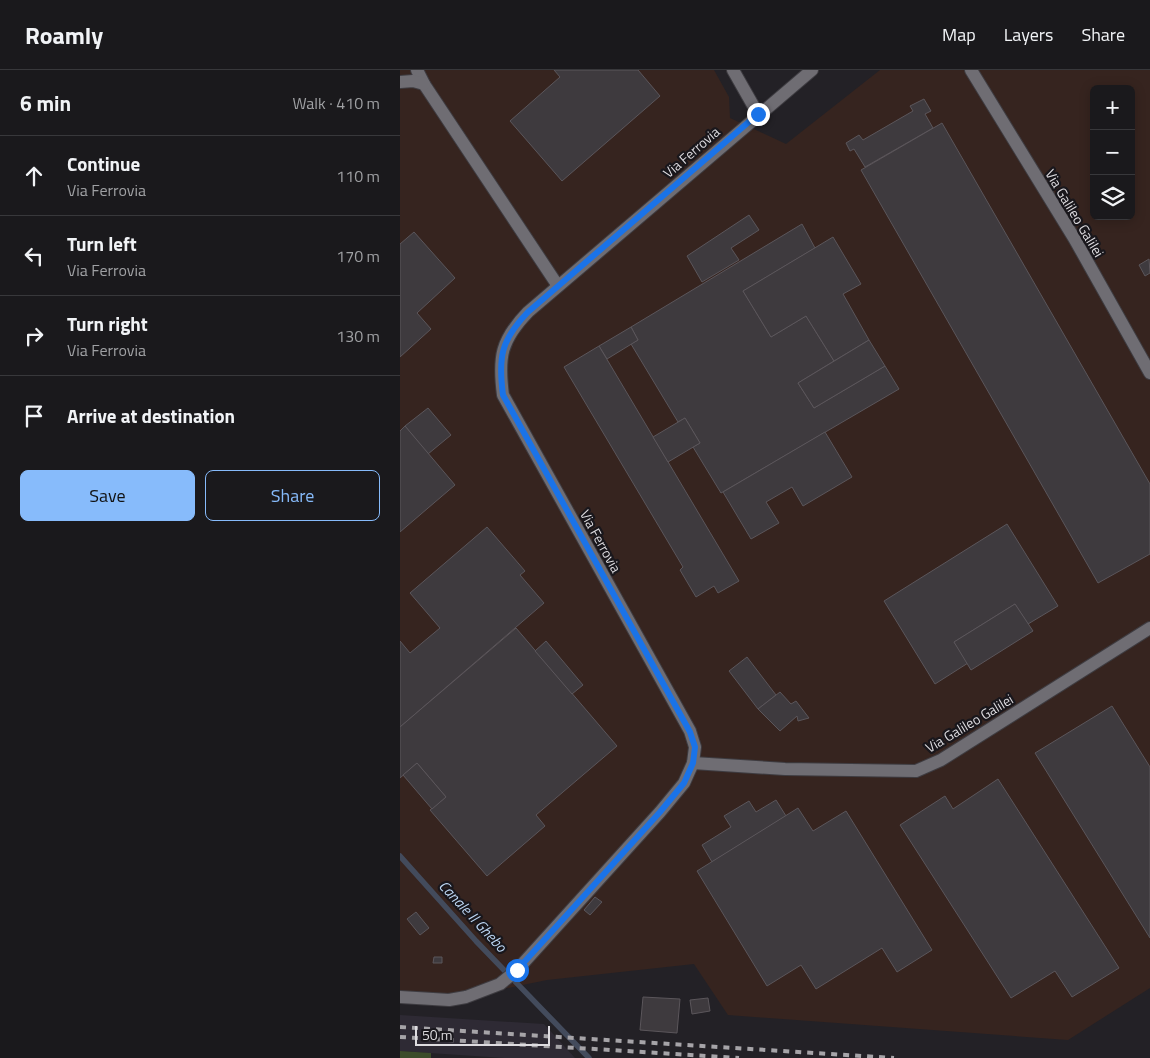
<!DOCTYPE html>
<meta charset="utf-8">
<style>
body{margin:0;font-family:"Titillium Web",sans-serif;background:#272629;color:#f1f3f6}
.controls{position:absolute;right:15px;top:15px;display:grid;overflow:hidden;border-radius:8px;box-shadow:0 2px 12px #0003}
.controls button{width:45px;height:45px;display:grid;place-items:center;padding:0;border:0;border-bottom:1px solid #38383b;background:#1a191c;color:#f1f3f6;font:25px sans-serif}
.scale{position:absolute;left:15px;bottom:12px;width:135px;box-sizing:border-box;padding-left:5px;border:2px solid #dedce0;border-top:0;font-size:14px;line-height:18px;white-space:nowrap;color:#dedce0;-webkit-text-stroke:4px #19171c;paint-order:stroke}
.stop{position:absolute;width:15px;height:15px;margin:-11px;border:4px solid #1a73e8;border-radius:50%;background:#fff}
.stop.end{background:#1a73e8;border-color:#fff;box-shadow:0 1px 5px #0008}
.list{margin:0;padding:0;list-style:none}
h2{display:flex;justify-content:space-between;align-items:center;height:65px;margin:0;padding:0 20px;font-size:21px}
h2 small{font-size:16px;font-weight:400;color:#9fa0a3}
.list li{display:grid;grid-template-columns:32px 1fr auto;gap:15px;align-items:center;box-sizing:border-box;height:80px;padding:0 20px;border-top:1px solid #38383b}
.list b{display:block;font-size:19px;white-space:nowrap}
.list p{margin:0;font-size:16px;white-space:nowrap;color:#9fa0a3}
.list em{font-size:16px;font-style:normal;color:#9fa0a3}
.actions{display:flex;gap:10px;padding:15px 20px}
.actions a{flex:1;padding:11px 0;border:1px solid #87bbfb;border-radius:8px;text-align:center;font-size:18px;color:#87bbfb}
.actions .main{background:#87bbfb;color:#111}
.icon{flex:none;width:28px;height:28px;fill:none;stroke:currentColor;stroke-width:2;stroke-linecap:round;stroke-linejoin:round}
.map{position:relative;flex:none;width:750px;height:988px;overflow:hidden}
header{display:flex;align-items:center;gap:30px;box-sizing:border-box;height:70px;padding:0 25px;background:#1a191c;border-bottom:1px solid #38383b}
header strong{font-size:24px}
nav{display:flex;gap:28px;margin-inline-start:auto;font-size:18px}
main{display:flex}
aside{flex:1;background:#1a191c}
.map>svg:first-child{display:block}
.industrial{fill:#36241f;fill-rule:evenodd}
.built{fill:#2e2a34}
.green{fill:#3c4c2a}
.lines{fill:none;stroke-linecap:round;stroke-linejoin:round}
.stream{stroke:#434b5c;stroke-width:5.5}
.building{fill:#3e3a3e;stroke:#5b565b}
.minor-casing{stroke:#3e3c41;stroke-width:14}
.minor{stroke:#6f6d73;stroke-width:12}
.rail{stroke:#a6a4a8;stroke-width:4;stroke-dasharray:6 6;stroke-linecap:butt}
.route{stroke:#1a73e8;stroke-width:6}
.labels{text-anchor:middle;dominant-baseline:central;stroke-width:4.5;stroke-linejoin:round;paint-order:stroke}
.street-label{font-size:14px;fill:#dedce0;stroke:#19171c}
.water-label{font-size:15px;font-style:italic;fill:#bdd6f3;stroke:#19171c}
</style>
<header>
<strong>Roamly</strong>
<nav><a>Map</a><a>Layers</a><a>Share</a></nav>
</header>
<main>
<aside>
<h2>6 min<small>Walk · 410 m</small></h2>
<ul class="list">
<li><svg class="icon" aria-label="ahead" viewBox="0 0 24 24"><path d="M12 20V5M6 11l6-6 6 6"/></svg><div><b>Continue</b><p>Via Ferrovia</p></div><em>110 m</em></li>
<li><svg class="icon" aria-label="left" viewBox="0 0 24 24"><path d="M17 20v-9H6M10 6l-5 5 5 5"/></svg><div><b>Turn left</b><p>Via Ferrovia</p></div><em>170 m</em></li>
<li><svg class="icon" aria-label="right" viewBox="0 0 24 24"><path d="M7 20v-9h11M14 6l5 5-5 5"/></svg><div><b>Turn right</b><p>Via Ferrovia</p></div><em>130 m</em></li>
<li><svg class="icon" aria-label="arrive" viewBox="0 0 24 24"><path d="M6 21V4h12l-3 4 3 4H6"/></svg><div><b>Arrive at destination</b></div></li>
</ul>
<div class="actions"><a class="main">Save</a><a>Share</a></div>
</aside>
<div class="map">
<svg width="750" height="988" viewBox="0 0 750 988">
<rect width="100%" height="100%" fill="#232126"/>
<!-- industrial -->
<path class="industrial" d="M0,0h314l15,27 1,21 56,26 94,-74h270v918l-82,52 -340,-25 -34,-51 -147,16 -98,20 -49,-3zM694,19h37v127h-37z"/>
<!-- built -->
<polygon class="built" points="0,945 144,954 175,988 104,988 0,981"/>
<!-- green -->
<polygon class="green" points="0,981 31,983 31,988 0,988"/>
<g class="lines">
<!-- stream -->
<polyline class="stream" points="0,786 76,871 189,988"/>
</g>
<!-- building -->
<g class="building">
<polygon points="154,0 238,0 260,26 162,111 110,51 160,7"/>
<polygon points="524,29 531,41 525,44 533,58 465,97 454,79 450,81 446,73 459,65 463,70 513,41 510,36"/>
<polygon points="542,53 750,414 750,484 698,513 461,100"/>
<polygon points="349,145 359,160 331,178 339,190 302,212 287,186"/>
<polygon points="402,154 415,178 343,221 371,267 406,246 434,291 398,313 414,338 485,296 499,319 321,423 293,377 300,373 285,348 278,352 231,274 238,270 231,257"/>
<polygon points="14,162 55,208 17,243 31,259 0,287 0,174"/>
<polygon points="433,167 461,214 443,224 469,270 434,291 406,246 371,267 343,221"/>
<polygon points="749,189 750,203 745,206 739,195"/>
<polygon points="231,257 238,270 207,289 199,276"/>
<polygon points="469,270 485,296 414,338 398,313"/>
<polygon points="199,276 339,511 318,523 314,516 296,527 280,500 283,497 164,297"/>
<polygon points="28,338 51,365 28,384 5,356"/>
<polygon points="285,348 300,373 268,392 253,367"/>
<polygon points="5,356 55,415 0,462 0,361"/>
<polygon points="425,362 452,407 403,436 392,417 366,432 379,453 351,469 323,422"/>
<polygon points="607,454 658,536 628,554 615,534 554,572 568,593 535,614 484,531"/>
<polygon points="87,457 125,501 120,505 144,533 0,657 0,571 10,583 40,558 10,523"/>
<polygon points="615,534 633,561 571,600 554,572"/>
<polygon points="116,558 217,676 136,745 145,756 87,806 30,740 46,727 17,693 0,708 0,657"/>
<polygon points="146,571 183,615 172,624 135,581"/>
<polygon points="347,587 376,625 358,639 329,601"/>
<polygon points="380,622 391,634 396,631 409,648 398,651 397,646 380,661 358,639"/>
<polygon points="712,636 750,697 750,868 635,683"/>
<polygon points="17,693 46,727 32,739 3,705"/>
<polygon points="598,709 719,898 672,927 655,901 611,928 500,755 545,726 553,739"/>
<polygon points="376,730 386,746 312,792 302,775 331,757 324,746 349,731 356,742"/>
<polygon points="398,738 413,761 446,741 532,880 497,902 482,878 416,919 401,895 367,916 297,801"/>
<polygon points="195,827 202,832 190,845 184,840"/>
<polygon points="16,842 29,858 20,865 7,849"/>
<polygon points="34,887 42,887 42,893 33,893"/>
<polygon points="243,927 280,929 277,963 240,960"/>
<polygon points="308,928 310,941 292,944 290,930"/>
</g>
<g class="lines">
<defs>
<g id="minor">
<polyline points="17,0 24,14 158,216"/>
<polyline points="333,0 358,44"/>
<polyline points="571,0 674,168 750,303"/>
<polyline points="0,12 13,11 24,14"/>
<polyline points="293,693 385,699 516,701 541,690 750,558"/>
<path d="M0,927l49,3 17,-3 34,-13 17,-14 143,-158 24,-29 9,-20 2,-16 -5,-16 -187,-336c-5,-38 -2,-55 25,-83l284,-242"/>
</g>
</defs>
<!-- minor casing -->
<use href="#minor" class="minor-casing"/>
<!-- minor -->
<use href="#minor" class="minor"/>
<!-- rail -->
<g class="rail">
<polyline points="0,957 494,988"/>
<polyline points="0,967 339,988"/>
</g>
</g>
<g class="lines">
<!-- route -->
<path class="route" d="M117,900l143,-158 24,-29 9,-20 2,-16 -5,-15 -187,-337c-5,-38 -2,-55 25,-83l230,-198"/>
</g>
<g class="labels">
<!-- street labels -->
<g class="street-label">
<text transform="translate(291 82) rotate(-41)">Via Ferrovia</text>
<text transform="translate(675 143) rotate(59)">Via Galileo Galilei</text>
<text transform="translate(201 471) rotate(61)">Via Ferrovia</text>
<text transform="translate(569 653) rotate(-31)">Via Galileo Galilei</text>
</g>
<!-- water labels -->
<g class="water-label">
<text transform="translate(73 846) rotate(47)">Canale Il Ghebo</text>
</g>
</g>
</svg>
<div class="controls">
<button>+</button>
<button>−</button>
<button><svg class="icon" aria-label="layers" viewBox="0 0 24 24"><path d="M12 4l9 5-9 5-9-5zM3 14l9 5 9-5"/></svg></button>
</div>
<div class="scale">50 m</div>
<div class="stop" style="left:117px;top:900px"></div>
<div class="stop end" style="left:358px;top:44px"></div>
</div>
</main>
